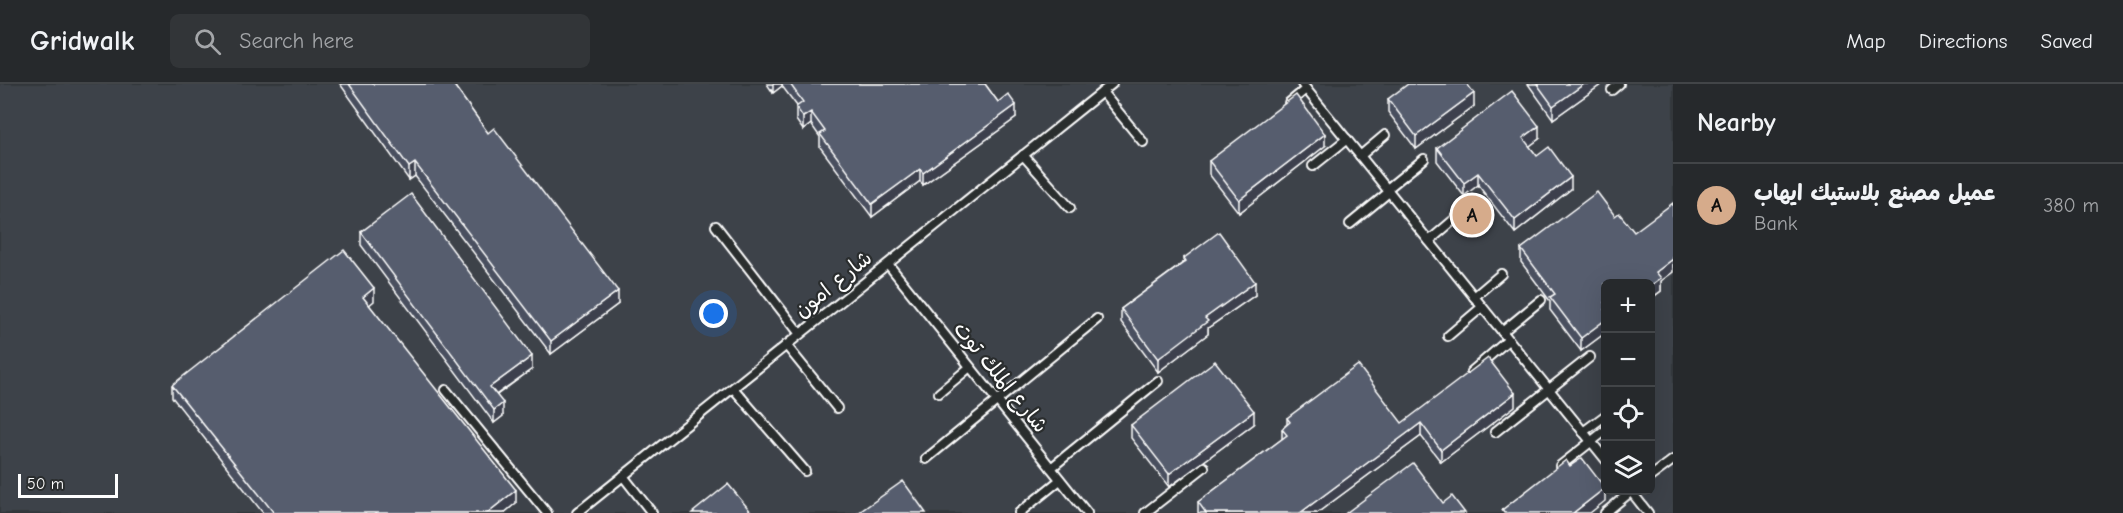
<!DOCTYPE html>
<meta charset="utf-8">
<style>
body{margin:0;font-family:"Comic Neue","Playpen Sans Arabic",sans-serif;background:#323538;color:#f1f3f6}
.controls{position:absolute;right:18px;bottom:18px;display:grid;overflow:hidden;border-radius:9px;box-shadow:0 6px 24px #0002}
.controls button{width:54px;height:54px;display:grid;place-items:center;padding:0;border:0;border-bottom:2px solid #424548;background:#26292c;color:#f1f3f6;font:30px sans-serif}
.scale{position:absolute;left:18px;bottom:15px;width:100px;box-sizing:border-box;padding-left:6px;border:3px solid #fff;border-top:0;font-size:16px;line-height:21px;white-space:nowrap;color:#fff;-webkit-text-stroke:4px #2a2d2e;paint-order:stroke}
.you{position:absolute;left:714px;top:230px;width:21px;height:21px;margin:-15px;border:4px solid #fff;border-radius:50%;background:#1a73e8;box-shadow:0 0 0 9px #1a73e833}
.badge{display:grid;place-items:center;width:39px;height:39px;border-radius:50%;background:#d6ab8b;color:#111;font-size:20px;font-weight:700}
.pin{position:absolute;translate:-50% -50%;border:3px solid #fff;box-shadow:0 2px 6px #0006}
.list{margin:0;padding:0;list-style:none}
h2{display:flex;justify-content:space-between;align-items:center;height:78px;margin:0;padding:0 24px;font-size:26px}
h2 small{font-size:20px;font-weight:400;color:#a4a6a9}
.list li{display:grid;grid-template-columns:39px 1fr auto;gap:18px;align-items:center;box-sizing:border-box;height:84px;padding:0 24px;border-top:2px solid #424548}
.list b{display:block;font-size:22px;white-space:nowrap}
.list p{margin:0;font-size:20px;white-space:nowrap;color:#a4a6a9}
.list em{font-size:20px;font-style:normal;color:#a4a6a9}
.icon{flex:none;width:33px;height:33px;fill:none;stroke:currentColor;stroke-width:2;stroke-linecap:round;stroke-linejoin:round}
.map{position:relative;flex:none;width:1673px;height:429px;overflow:hidden}
header{display:flex;align-items:center;gap:36px;box-sizing:border-box;height:84px;padding:0 30px;background:#26292c;border-bottom:2px solid #424548}
header strong{font-size:28px}
nav{display:flex;gap:33px;margin-inline-start:auto;font-size:21px}
.search{width:420px;height:54px;background:#323538;display:flex;align-items:center;gap:15px;box-sizing:border-box;padding:0 21px;border-radius:9px;color:#a4a6a9;font-size:22px}
main{display:flex}
aside{flex:1;background:#26292c}
.map>svg:first-child{display:block}
.built{fill:#3e424a;fill-rule:evenodd}
.lines{fill:none;stroke-linecap:round;stroke-linejoin:round}
.lane-casing{stroke:#fff;stroke-width:12}
.lane{stroke:#2a2d2e;stroke-width:8}
.wall{fill:#4a505f;stroke:#fff;stroke-width:1.5}
.shaded-wall{fill:#3c414d;stroke:#fff;stroke-width:1.5}
.building{fill:#565d6e;stroke:#fff;stroke-width:1.5}
.labels{text-anchor:middle;dominant-baseline:central;stroke-width:4.5;stroke-linejoin:round;paint-order:stroke}
.street-label{font-size:21px;fill:#fff;stroke:#2a2d2e}
</style>
<header>
<strong>Gridwalk</strong>
<div class="search"><svg class="icon" aria-label="search" viewBox="0 0 24 24"><circle cx="10" cy="10" r="6"/><path d="M15 15l6 6"/></svg>Search here</div>
<nav><a>Map</a><a>Directions</a><a>Saved</a></nav>
</header>
<main>
<div class="map">
<svg width="1673" height="429" viewBox="0 0 1673 429">
<rect width="100%" height="100%" fill="#33373b"/>
<filter id="ink" filterUnits="userSpaceOnUse"><feTurbulence type="fractalNoise" baseFrequency=".0167" numOctaves="2"/><feDisplacementMap in="SourceGraphic" scale="12" xChannelSelector="R" yChannelSelector="G"/><feConvolveMatrix kernelMatrix="1 2 1 2 8 2 1 2 1" color-interpolation-filters="sRGB"/></filter>
<g filter="url(#ink)">
<!-- built -->
<path class="built" d="M0,0h1673v429h-1673zM1606,200h44v206h-44z"/>
<g class="lines">
<defs>
<g id="lane">
<polyline points="1302,0 1606,376"/>
<polyline points="1612,6 1619,0"/>
<polyline points="1102,8 1143,58"/>
<polyline points="1289,19 1306,5"/>
<polyline points="1023,71 1070,124"/>
<polyline points="1360,72 1385,51"/>
<polyline points="1313,82 1347,55"/>
<polyline points="1387,105 1424,75"/>
<polyline points="1350,140 1389,108"/>
<polyline points="716,142 800,250"/>
<polyline points="1429,157 1463,128"/>
<polyline points="888,180 1087,429"/>
<polyline points="1474,213 1501,190"/>
<polyline points="1502,248 1541,216"/>
<polyline points="1448,252 1482,223"/>
<polyline points="786,261 837,324"/>
<polyline points="1471,288 1508,256"/>
<polyline points="733,304 805,387"/>
<polyline points="446,306 547,429"/>
<polyline points="939,309 970,283"/>
<polyline points="1495,348 1590,273"/>
<polyline points="1583,348 1606,331"/>
<polyline points="926,375 1097,235"/>
<polyline points="1560,382 1606,346"/>
<polyline points="1051,384 1158,297"/>
<polyline points="623,392 652,429"/>
<polyline points="1650,393 1673,376"/>
<polyline points="1630,406 1648,429"/>
<polyline points="577,429 1112,0"/>
<polyline points="1019,429 1060,396"/>
<polyline points="1145,429 1204,383"/>
<polyline points="1605,429 1633,406"/>
</g>
</defs>
<!-- lane casing -->
<use href="#lane" class="lane-casing"/>
<!-- lane -->
<use href="#lane" class="lane"/>
</g>
<!-- wall -->
<g class="wall">
<polygon points="340,0 453,0 488,49 618,220 551,270 415,92 409,96"/>
<polygon points="767,0 985,0 998,18 1016,34 923,101 920,97 872,133 820,63 820,53 811,40 803,46 796,36 796,23 797,22 782,2 773,9"/>
<polygon points="1528,0 1602,0 1553,35"/>
<polygon points="1469,3 1474,22 1416,65 1388,28 1388,15"/>
<polygon points="1539,55 1529,62 1537,72 1571,105 1515,149 1478,101 1464,112 1437,77 1437,64"/>
<polygon points="1325,62 1239,129 1209,90 1209,77"/>
<polygon points="361,148 532,285 497,311 503,332 494,339 361,161"/>
<polygon points="1521,165 1661,197 1661,207 1581,267 1550,226 1550,217 1521,178"/>
<polygon points="1184,174 1255,211 1208,244 1208,250 1158,288 1121,238 1121,225 1184,178"/>
<polygon points="374,217 369,221 516,419 504,429 263,429 172,313 172,301"/>
<polygon points="1515,322 1441,378 1421,352 1317,429 1198,429 1198,418 1282,355 1282,345 1287,340 1287,334 1402,339"/>
<polygon points="1254,340 1169,403 1131,354 1131,341"/>
</g>
<!-- shaded-wall -->
<g class="shaded-wall">
<polygon points="773,0 782,0 782,2 773,9"/>
<polygon points="1584,0 1602,0 1553,35 1553,22"/>
<polygon points="1474,9 1474,22 1416,65 1416,52"/>
<polygon points="1016,21 1016,34 923,101 923,89"/>
<polygon points="811,28 811,40 803,46 803,33"/>
<polygon points="1539,42 1539,55 1523,67 1523,54"/>
<polygon points="1325,50 1325,62 1239,129 1239,116"/>
<polygon points="415,79 415,92 409,96 409,83"/>
<polygon points="920,85 920,97 872,133 872,120"/>
<polygon points="1478,89 1478,101 1464,112 1464,99"/>
<polygon points="1571,93 1571,105 1515,149 1515,136"/>
<polygon points="1673,175 1673,188 1661,197 1661,207 1650,215 1650,202 1656,188"/>
<polygon points="1255,198 1255,211 1208,244 1208,250 1158,288 1158,275 1205,234"/>
<polygon points="374,204 374,217 363,226 363,213"/>
<polygon points="618,207 618,220 551,270 551,257"/>
<polygon points="1605,236 1605,249 1581,267 1581,254"/>
<polygon points="532,272 532,285 490,315 490,303"/>
<polygon points="1515,309 1515,322 1441,378 1441,366"/>
<polygon points="503,319 503,332 494,339 494,326"/>
<polygon points="1254,327 1254,340 1169,403 1169,390"/>
<polygon points="1421,339 1421,352 1317,429 1300,429"/>
<polygon points="1605,404 1605,417 1590,429 1573,429"/>
<polygon points="516,406 516,419 504,429 487,429"/>
</g>
<!-- building -->
<g class="building">
<polygon points="349,0 453,0 488,49 494,44 618,207 551,257 415,79 409,83"/>
<polygon points="790,0 985,0 998,18 1008,10 1016,21 923,89 920,85 872,120 820,50 825,47 811,28 803,33 796,23 803,18"/>
<polygon points="1408,0 1467,0 1474,9 1416,52 1388,15"/>
<polygon points="1537,0 1584,0 1553,22"/>
<polygon points="1512,7 1539,42 1523,54 1537,72 1549,63 1571,93 1515,136 1478,89 1464,99 1437,64"/>
<polygon points="1296,11 1325,50 1239,116 1209,77"/>
<polygon points="1597,108 1615,132 1619,129 1634,148 1673,119 1673,175 1656,188 1661,194 1650,202 1650,200 1605,200 1605,236 1581,254 1550,213 1555,210 1521,165"/>
<polygon points="411,110 532,272 490,303 503,319 494,326 361,148"/>
<polygon points="1219,148 1255,198 1205,234 1208,237 1158,275 1121,225 1186,177 1184,174"/>
<polygon points="344,166 374,204 363,213 516,406 487,429 274,429 172,301"/>
<polygon points="1488,274 1515,309 1441,366 1421,339 1300,429 1206,429 1198,418 1287,351 1282,345 1290,338 1287,334 1358,281 1402,339"/>
<polygon points="1215,277 1254,327 1169,390 1131,341"/>
<polygon points="1582,374 1605,404 1573,429 1504,429 1502,426 1566,376 1570,382"/>
<polygon points="1413,379 1443,419 1452,412 1465,429 1346,429"/>
<polygon points="903,397 926,429 858,429"/>
<polygon points="728,400 752,429 692,429"/>
</g>
</g>
<g class="labels">
<!-- street labels -->
<g class="street-label">
<text transform="translate(833 200) rotate(-39)">شارع امون</text>
<text transform="translate(1001 293) rotate(51)">شارع الملك توت</text>
</g>
</g>
</svg>
<div class="controls">
<button>+</button>
<button>−</button>
<button><svg class="icon" aria-label="locate" viewBox="0 0 24 24"><circle cx="12" cy="12" r="6"/><path d="M12 2v4M12 18v4M2 12h4M18 12h4"/></svg></button>
<button><svg class="icon" aria-label="layers" viewBox="0 0 24 24"><path d="M12 4l9 5-9 5-9-5zM3 14l9 5 9-5"/></svg></button>
</div>
<div class="scale">50 m</div>
<div class="you"></div>
<div class="pin badge" style="left:1472px;top:131px">A</div>
</div>
<aside>
<h2>Nearby<small></small></h2>
<ul class="list">
<li><span class="badge">A</span><div><b>عميل مصنع بلاستيك ايهاب</b><p>Bank</p></div><em>380 m</em></li>
</ul>
</aside>
</main>
